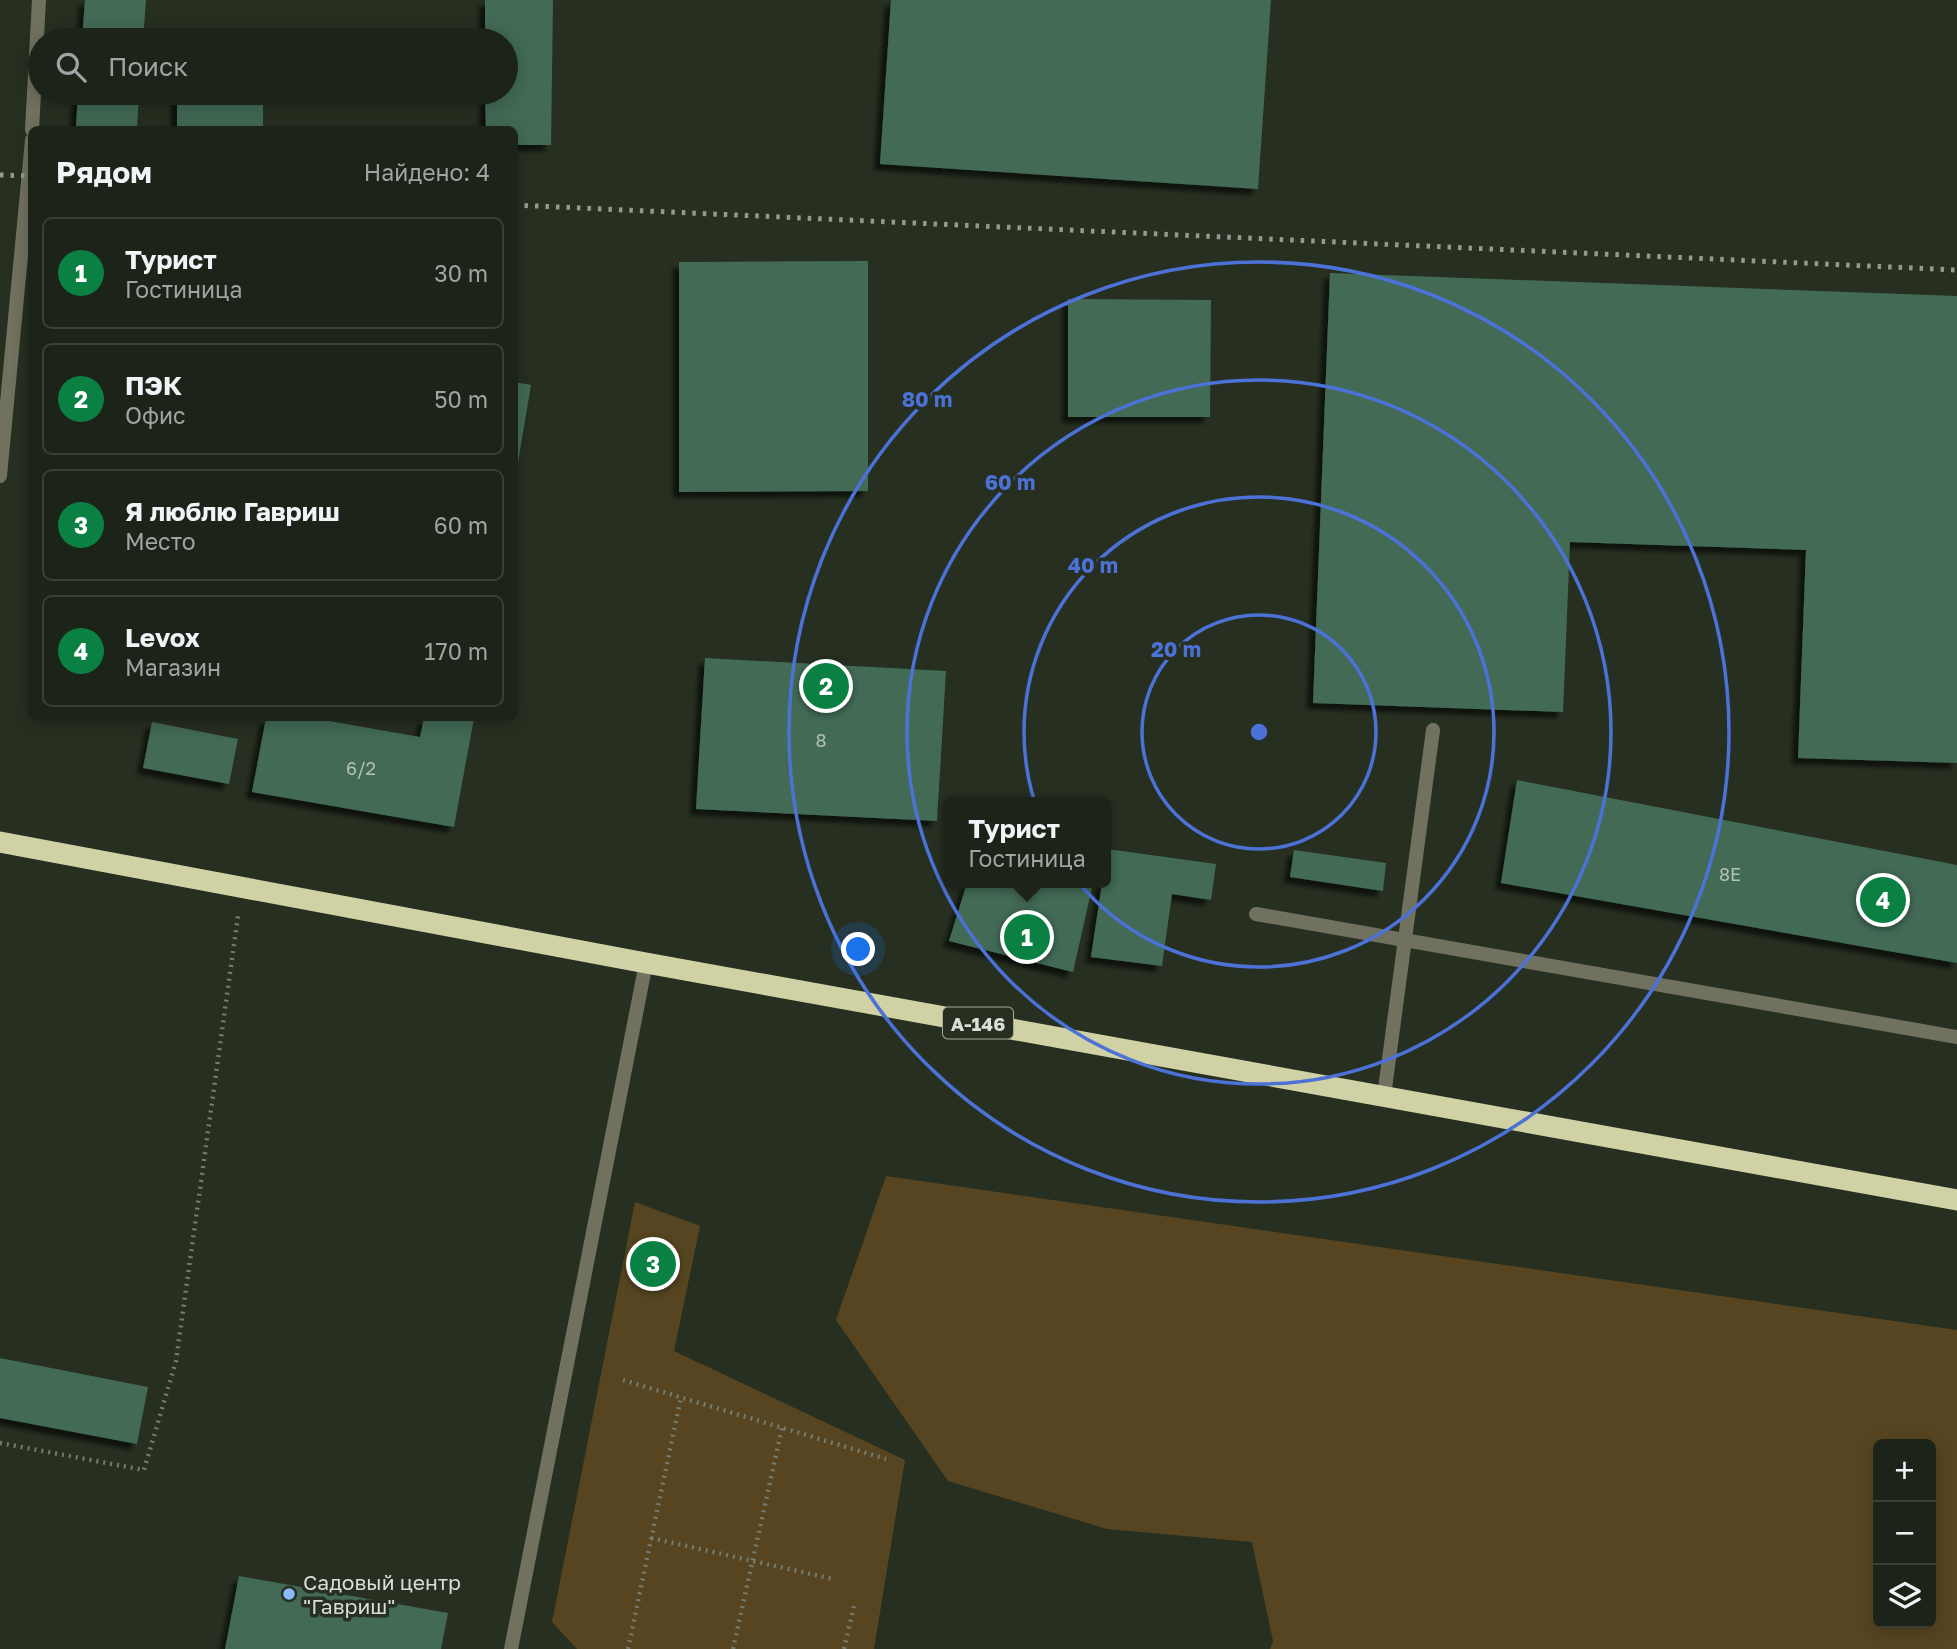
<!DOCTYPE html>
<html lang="ru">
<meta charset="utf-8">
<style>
body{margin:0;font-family:"Golos Text",sans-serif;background:#252b21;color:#f1f3f6}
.controls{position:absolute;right:21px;bottom:21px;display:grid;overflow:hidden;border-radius:10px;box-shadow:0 4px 18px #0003}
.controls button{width:63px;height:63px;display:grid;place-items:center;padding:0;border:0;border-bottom:2px solid #3a4037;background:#1c2318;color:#f1f3f6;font:35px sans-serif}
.you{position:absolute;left:859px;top:950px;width:24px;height:24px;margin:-18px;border:5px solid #fff;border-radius:50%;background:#1a73e8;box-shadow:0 0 0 10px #1a73e833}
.badge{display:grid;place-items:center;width:46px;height:46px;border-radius:50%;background:#0b8043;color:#fff;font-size:23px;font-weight:700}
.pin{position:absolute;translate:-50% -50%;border:4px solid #fff;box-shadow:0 2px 7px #0006}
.popup{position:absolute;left:943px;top:797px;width:168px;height:91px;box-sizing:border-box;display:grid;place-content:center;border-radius:10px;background:#1c2318;filter:drop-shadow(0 2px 5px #0005);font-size:23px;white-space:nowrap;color:#a0a4a2}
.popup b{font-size:26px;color:#f1f3f6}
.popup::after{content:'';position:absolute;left:50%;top:100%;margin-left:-14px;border:14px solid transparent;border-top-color:#1c2318}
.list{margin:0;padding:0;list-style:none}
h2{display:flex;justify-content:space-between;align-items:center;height:91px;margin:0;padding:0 28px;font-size:30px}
h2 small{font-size:23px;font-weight:400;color:#a0a4a2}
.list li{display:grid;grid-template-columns:46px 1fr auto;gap:21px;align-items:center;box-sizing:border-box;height:112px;margin:0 14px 14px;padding:0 14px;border:2px solid #3a4037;border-radius:10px}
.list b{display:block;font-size:26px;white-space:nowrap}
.list p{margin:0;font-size:23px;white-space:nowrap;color:#a0a4a2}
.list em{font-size:23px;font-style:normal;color:#a0a4a2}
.icon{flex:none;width:38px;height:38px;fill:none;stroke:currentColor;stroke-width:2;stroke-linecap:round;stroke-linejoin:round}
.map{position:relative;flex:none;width:1957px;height:1649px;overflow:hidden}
.search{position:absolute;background:#1c2318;box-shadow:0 4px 18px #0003;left:28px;top:28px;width:490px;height:77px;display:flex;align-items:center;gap:18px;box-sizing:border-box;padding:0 24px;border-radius:38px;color:#a0a4a2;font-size:26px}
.panel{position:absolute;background:#1c2318;box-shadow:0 4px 18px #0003;left:28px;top:126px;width:490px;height:595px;border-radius:10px}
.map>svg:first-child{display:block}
.green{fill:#564520;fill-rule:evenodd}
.building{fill:#436b54;filter:url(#shadow)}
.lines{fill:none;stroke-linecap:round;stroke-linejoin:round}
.path{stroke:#747c6f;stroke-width:4.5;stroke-dasharray:2 5;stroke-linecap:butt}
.lane{stroke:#70715f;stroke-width:14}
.street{stroke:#70715f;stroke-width:14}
.highway{stroke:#d0d1a4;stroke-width:21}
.rail{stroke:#939a8e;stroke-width:5;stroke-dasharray:3.5 7;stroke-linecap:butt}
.ring{fill:none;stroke:#4c72d7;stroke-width:3.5}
.poi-dot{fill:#89bafc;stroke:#262f20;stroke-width:2.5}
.labels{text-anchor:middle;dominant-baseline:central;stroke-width:7;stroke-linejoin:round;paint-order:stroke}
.number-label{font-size:18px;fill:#b4c2b5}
.shield{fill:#262f20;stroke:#a3aa9f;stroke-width:2}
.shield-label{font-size:19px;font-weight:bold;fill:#d9dfd5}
.poi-label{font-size:21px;fill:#d9dfd5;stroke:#262f20;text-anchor:start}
.centre{fill:#4c72d7;stroke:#262f20;stroke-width:3.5}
.ring-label{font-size:21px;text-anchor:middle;font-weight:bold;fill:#4c72d7;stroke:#262f20;stroke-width:7;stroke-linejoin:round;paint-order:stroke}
</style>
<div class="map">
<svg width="1957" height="1649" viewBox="0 0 1957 1649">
<defs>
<filter id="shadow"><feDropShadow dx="-6" dy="6" stdDeviation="2" flood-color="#0009"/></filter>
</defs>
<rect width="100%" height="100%" fill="#262f20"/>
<!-- green -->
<g class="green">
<path d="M886,1176l1071,154v319h-687l3,-8 -21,-99 -145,-13 -159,-48 -112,-161zM1878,1444h53v179h-53z"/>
<polygon points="635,1202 700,1226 674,1351 905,1460 874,1649 577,1649 552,1622"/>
</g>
<!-- building -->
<g class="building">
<polygon points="85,0 146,0 143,40 82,40"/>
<polygon points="485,0 553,0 551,145 514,145 514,130 486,130 485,93 506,93 506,40 485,40"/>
<polygon points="891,0 1271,0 1258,189 880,164"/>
<polygon points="78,93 139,93 137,130 76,127"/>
<polygon points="177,93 263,93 263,130 177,129"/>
<polygon points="868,261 868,491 679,492 679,262"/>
<polygon points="1330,273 1957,296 1957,763 1798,758 1806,550 1570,542 1563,712 1313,703"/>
<polygon points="1068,299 1211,300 1210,417 1068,417"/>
<polygon points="514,382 531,385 516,474 514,474"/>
<polygon points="705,658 946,671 937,821 696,809"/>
<polygon points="266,718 312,718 420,737 424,718 474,718 454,827 252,792"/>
<polygon points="152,722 238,739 229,784 143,768"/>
<polygon points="1517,780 1957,865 1957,963 1501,883"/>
<polygon points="1107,849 1216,864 1211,900 1172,894 1162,966 1091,957 1102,883 1106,883"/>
<polygon points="1294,850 1386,863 1383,891 1290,877"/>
<polygon points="967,883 1093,883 1073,972 949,941"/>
<polygon points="0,1358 148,1387 137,1444 0,1418"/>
<polygon points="239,1576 448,1613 441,1649 225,1649"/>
</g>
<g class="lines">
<!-- path -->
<g class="path">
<polyline points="623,1380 886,1459"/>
<polyline points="0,1443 144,1470 176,1361 238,916"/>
<polyline points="651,1538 833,1579"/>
<polyline points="628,1649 681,1397"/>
<polyline points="733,1649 782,1428"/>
<polyline points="844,1649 854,1606"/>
</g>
<!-- lane -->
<g class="lane">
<polyline points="1256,914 1957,1037"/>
<polyline points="1384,1096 1433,730"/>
<polyline points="511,1649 646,963"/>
</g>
<!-- street -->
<g class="street">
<polyline points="32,130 39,0"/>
<polyline points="0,476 32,140"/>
</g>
<!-- highway -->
<polyline class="highway" points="0,842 646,963 1957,1200"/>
<!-- rail -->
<g class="rail">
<polyline points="0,175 32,176"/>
<polyline points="514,205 1957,270"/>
</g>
</g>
<!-- distance rings -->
<g class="ring">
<circle cx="1259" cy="732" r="117"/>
<circle cx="1259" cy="732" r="235"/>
<circle cx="1259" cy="732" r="352"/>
<circle cx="1259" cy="732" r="470"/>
</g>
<!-- markers -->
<circle class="poi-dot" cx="289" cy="1594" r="7"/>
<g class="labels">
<!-- number labels -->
<g class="number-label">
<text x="821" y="740">8</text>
<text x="361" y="768">6/2</text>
<text x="1730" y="874">8Е</text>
</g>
<!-- shield labels -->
<rect class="shield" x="943" y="1007.5" width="70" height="31" rx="5"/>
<g class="shield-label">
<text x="978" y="1023">А-146</text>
</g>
<!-- poi labels -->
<g class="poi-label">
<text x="303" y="1582">Садовый центр<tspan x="303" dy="24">"Гавриш"</tspan></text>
</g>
</g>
<circle cx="1259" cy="732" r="10" class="centre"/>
<g class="ring-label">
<text x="927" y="407">80 m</text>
<text x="1010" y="490">60 m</text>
<text x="1093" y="573">40 m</text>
<text x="1176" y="657">20 m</text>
</g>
</svg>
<div class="controls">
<button>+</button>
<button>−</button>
<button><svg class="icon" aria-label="layers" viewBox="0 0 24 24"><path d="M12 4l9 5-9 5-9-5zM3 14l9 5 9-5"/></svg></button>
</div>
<div class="you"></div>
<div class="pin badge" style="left:1027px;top:937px">1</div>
<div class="popup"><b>Турист</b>Гостиница</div>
<div class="pin badge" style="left:826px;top:686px">2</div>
<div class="pin badge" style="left:653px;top:1264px">3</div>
<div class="pin badge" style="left:1883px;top:900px">4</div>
<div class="search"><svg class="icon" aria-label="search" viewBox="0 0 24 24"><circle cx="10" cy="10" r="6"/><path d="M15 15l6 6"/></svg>Поиск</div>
<section class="panel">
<h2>Рядом<small>Найдено: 4</small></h2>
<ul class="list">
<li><span class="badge">1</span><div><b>Турист</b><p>Гостиница</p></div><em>30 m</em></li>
<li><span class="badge">2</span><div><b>ПЭК</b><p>Офис</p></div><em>50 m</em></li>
<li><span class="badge">3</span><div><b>Я люблю Гавриш</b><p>Место</p></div><em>60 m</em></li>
<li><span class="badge">4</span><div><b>Levox</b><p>Магазин</p></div><em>170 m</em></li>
</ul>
</section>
</div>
